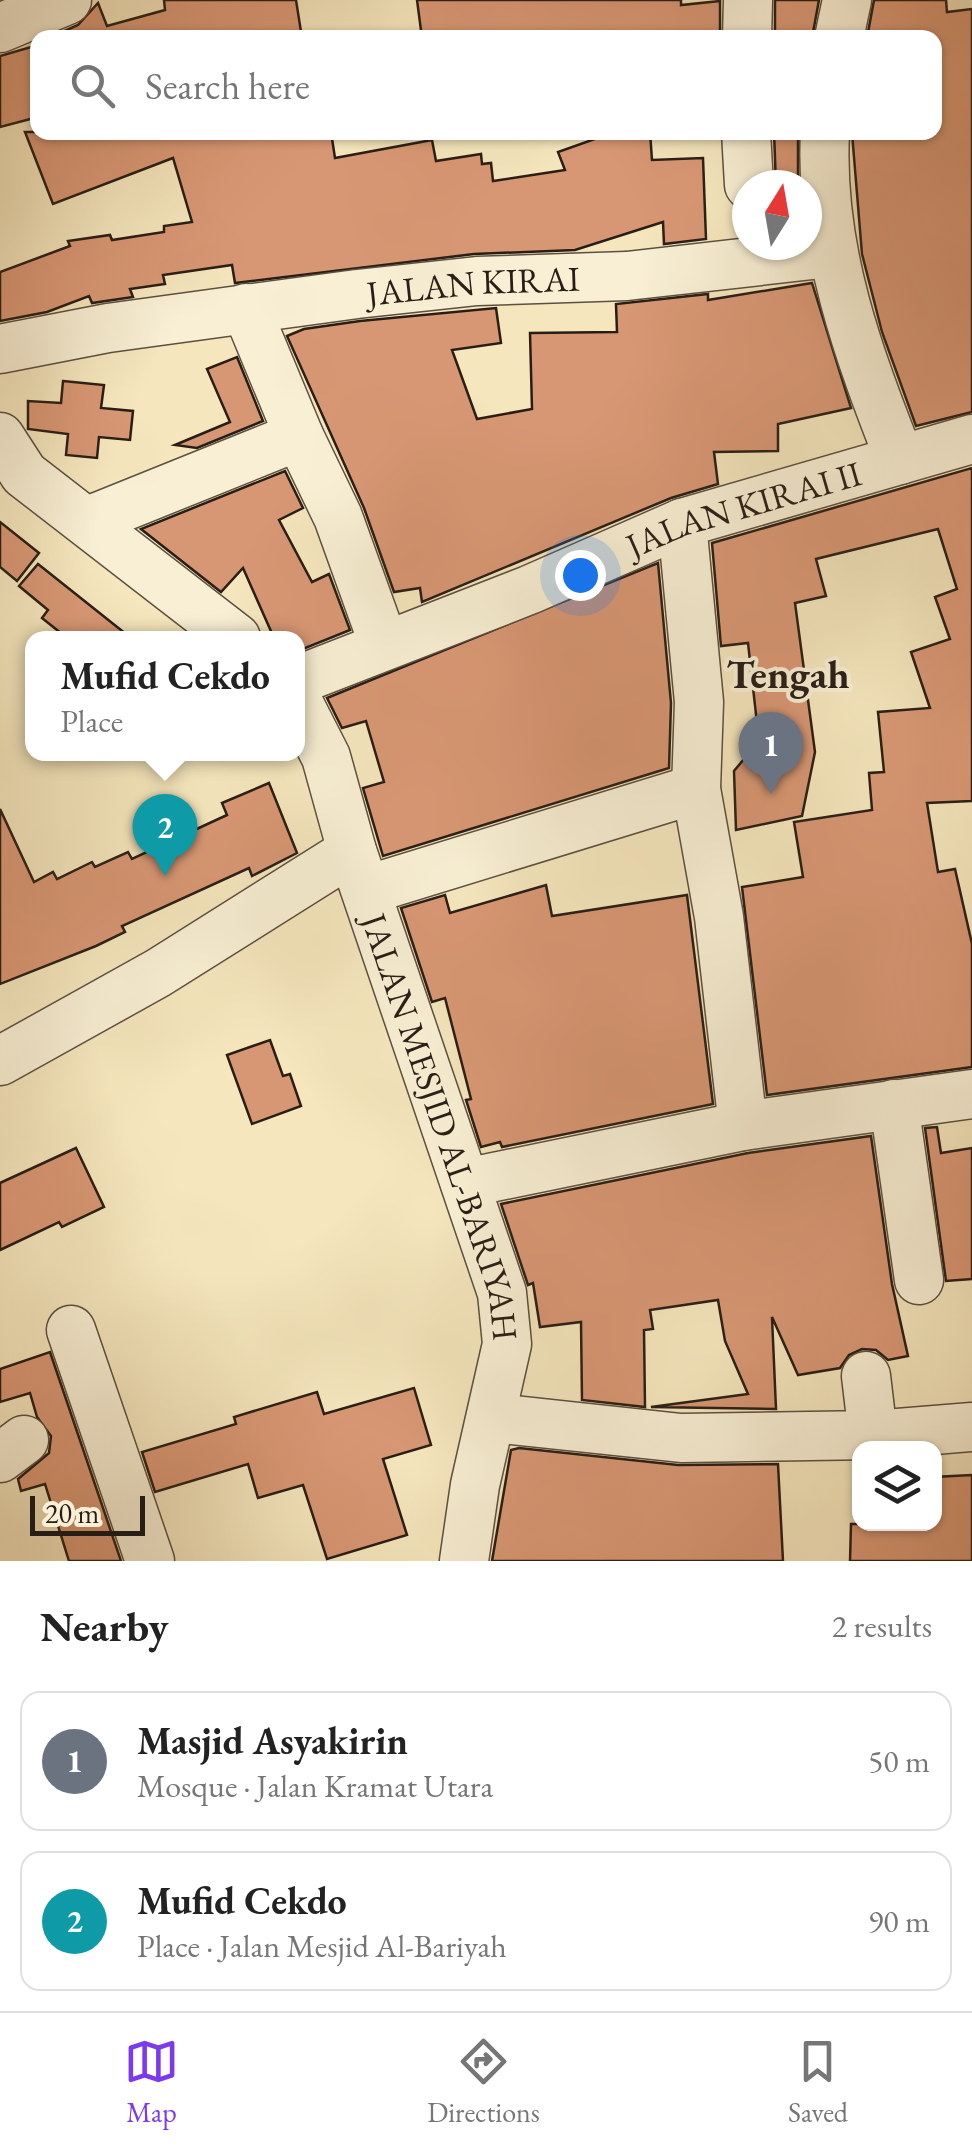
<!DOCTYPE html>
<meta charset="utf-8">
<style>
body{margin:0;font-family:"EB Garamond",serif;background:#f2f2f2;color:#222}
.controls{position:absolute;right:30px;bottom:30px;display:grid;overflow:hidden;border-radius:20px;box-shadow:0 2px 8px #0004}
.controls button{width:90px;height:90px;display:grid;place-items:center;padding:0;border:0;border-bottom:2px solid #e0e0e0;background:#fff;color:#222;font:50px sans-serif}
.compass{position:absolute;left:732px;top:170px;width:90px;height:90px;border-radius:50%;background:#fff;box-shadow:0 2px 8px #0004;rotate:11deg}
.scale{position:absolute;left:30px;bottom:25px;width:115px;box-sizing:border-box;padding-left:10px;border:5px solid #291e16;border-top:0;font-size:28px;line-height:35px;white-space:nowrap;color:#291e16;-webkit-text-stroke:8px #f8efd4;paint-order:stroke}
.you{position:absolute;left:580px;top:575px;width:35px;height:35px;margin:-25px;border:8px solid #fff;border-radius:50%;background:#1a73e8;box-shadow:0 0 0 15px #1a73e833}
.badge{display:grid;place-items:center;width:65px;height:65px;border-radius:50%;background:#7c3aed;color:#fff;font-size:32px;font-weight:700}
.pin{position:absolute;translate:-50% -82px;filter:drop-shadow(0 2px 5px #0008)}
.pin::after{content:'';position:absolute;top:52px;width:35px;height:30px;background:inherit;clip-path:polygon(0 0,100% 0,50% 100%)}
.popup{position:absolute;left:25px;top:631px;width:280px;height:130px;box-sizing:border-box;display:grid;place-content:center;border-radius:20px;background:#fff;filter:drop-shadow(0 2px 8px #0005);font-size:32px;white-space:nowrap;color:#767676}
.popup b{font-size:38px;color:#222}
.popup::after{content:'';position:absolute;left:50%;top:100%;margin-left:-20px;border:20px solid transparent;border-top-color:#fff}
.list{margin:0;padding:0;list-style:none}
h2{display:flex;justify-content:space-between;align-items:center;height:130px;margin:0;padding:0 40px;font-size:42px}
h2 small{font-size:32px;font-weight:400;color:#767676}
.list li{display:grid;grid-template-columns:65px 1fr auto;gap:30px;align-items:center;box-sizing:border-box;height:140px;margin:0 20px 20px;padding:0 20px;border:2px solid #e0e0e0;border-radius:20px}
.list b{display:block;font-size:38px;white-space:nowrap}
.list p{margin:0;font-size:32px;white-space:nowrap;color:#767676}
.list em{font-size:32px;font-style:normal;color:#767676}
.icon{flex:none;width:55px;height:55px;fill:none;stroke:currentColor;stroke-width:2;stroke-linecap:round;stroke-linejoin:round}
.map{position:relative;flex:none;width:972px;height:1561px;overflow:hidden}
.search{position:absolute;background:#fff;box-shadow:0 2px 8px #0004;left:30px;right:30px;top:30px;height:110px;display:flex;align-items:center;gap:25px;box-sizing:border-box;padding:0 35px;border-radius:20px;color:#767676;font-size:38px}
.sheet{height:450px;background:#fff}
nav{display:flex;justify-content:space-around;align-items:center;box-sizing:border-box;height:140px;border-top:2px solid #e0e0e0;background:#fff;font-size:28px;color:#767676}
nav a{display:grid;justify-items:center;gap:5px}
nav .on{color:#7c3aed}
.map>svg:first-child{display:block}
.building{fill:#d89774;stroke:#291e16;stroke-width:2.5}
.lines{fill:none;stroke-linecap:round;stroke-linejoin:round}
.minor-casing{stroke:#5c5040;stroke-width:51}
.minor{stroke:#f8efd4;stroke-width:48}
.labels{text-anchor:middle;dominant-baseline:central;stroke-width:8;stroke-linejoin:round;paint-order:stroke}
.street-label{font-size:35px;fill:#291e16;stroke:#f8efd4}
.quarter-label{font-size:40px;font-weight:bold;fill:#291e16;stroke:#f8efd4}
</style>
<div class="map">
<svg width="972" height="1561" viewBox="0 0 972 1561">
<rect width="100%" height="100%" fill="#f5e6bd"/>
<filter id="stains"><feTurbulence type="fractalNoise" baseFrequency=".002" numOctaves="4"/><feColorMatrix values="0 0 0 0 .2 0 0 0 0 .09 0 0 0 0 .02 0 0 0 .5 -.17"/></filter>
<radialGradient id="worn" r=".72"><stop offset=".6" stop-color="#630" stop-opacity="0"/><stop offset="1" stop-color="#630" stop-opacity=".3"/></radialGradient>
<!-- building -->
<g class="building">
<polygon points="164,0 296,0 302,38 49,38 78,25 98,3 107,26 165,10"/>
<polygon points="417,0 681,0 681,5 720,1 720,38 422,38"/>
<polygon points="775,0 819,0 812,38 775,38"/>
<polygon points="874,0 946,0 947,12 972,9 972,412 916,426 882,332 862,254 852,133 934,132 934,95 939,94 934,38 867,38"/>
<polygon points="38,45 38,117 0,127 0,56"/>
<polygon points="25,132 331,132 335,158 432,140 436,161 481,154 482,164 491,163 493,181 565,170 558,152 595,139 594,132 650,132 652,160 703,158 706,239 664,244 663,222 575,250 474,254 235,283 232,265 163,275 165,284 130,289 133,297 92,303 89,296 47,312 0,321 0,272 70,246 68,241 110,235 112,240 164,232 164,226 192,222 173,158 53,204"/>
<polygon points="774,132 798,132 798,185 776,185"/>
<polygon points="812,283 851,408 778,424 778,451 714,452 718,484 671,498 422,602 420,588 394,592 364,508 287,336 304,329 360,321 496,308 501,343 452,350 477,419 532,409 530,333 617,332 616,304 708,294 708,300"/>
<polygon points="237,357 263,421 197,448 175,445 230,422 207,369"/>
<polygon points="63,381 104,385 101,408 133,411 130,440 99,437 97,458 66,455 68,434 28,429 28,401 61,403"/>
<polygon points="972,468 972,801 927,803 938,872 955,869 972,944 972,1067 767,1095 742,887 803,877 794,822 872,810 869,773 884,772 878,712 930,708 911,652 950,639 935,597 957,589 938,529 816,559 826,596 795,603 815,752 802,816 736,830 734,771 759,741 748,643 721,646 712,543"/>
<polygon points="285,471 303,508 279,520 312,582 329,574 350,630 298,651 298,638 274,638 243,568 221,592 141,529"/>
<polygon points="0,522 39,553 17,581 0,567"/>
<polygon points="658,563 671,703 669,768 383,856 363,788 384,782 366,721 342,728 327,698"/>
<polygon points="38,564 131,638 67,638 42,618 48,610 19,586"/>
<polygon points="269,783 297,853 252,876 249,868 122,926 125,932 96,946 0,984 0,809 34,882 53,872 57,879 92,862 95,867 128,852 132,859 227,815 222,803"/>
<polygon points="546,885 552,916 687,895 713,1104 502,1147 500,1142 481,1147 466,1100 471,1099 445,998 432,1002 401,908 445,895 450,913"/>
<polygon points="270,1040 283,1076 290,1074 301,1106 252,1124 227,1055"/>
<polygon points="937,1127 941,1153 972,1148 972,1279 946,1281 925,1128"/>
<polygon points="871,1136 892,1284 908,1356 888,1360 876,1350 862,1349 849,1355 840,1368 798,1375 772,1317 776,1409 651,1407 748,1394 725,1341 718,1300 650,1310 653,1329 644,1330 645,1407 582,1400 581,1322 540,1327 533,1283 528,1285 501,1204 748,1153"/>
<polygon points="76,1148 104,1207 62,1227 59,1222 0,1250 0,1183"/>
<polygon points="50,1352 121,1561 69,1561 45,1484 21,1491 18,1479 49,1453 51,1436 37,1417 30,1393 0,1402 0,1369"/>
<polygon points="414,1388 431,1445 383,1459 407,1535 327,1559 303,1485 258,1498 248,1464 155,1492 142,1452 236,1424 234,1417 317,1392 324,1414"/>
<polygon points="519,1448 678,1465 778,1464 783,1561 492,1561 511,1450"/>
<polygon points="972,1475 972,1561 850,1561 851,1524 934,1524 934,1477"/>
</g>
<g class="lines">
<defs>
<g id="minor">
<polyline points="0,28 67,0"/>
<polyline points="747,38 748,0"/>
<polyline points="839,38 847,0"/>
<polyline points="746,132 749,185"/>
<path d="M825,132c-6,117 33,221 75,328"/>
<path id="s1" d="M0,349l108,-21 249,-34 120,-13 150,-5 203,-23"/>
<polyline points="299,436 338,517 384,645"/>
<polyline points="0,437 24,474 236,638"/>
<polyline points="88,521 299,436 246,308"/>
<polyline points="682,523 699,702 696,789 719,917 743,1126"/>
<path id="s2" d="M298,680l231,-90 153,-67 290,-84"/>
<path id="s3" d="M298,702l28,55 26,94 150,442 5,51 -32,141 -11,76"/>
<polyline points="367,890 696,789"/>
<polyline points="0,1061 158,973 352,851"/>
<polyline points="894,1104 919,1280"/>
<polyline points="465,1183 743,1126 972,1094"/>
<polyline points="71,1330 150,1561"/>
<polyline points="494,1418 681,1438 873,1435 866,1376"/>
<polyline points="873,1435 972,1427"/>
<polyline points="0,1458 24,1440"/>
</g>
</defs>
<!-- minor casing -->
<use href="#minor" class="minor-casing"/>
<!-- minor -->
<use href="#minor" class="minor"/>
</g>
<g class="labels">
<!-- street labels -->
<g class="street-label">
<text stroke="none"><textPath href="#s1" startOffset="478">JALAN KIRAI</textPath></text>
<text stroke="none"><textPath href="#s2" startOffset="478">JALAN KIRAI II</textPath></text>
<text stroke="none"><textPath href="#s3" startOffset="450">JALAN MESJID AL-BARIYAH</textPath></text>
</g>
<!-- quarter labels -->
<g class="quarter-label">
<text x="788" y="674">Tengah</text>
</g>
</g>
<rect width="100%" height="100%" filter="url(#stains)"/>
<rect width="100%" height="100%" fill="url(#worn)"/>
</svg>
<div class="controls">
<button><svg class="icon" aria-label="layers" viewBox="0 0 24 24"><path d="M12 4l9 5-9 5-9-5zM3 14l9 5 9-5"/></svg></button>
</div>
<svg class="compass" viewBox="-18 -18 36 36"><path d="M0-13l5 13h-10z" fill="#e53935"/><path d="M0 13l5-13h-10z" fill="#767676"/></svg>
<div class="scale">20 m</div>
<div class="you"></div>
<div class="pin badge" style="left:771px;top:794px;background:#6b7280">1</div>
<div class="pin badge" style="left:165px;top:876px;background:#0f9aa8">2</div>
<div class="popup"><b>Mufid Cekdo</b>Place</div>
<div class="search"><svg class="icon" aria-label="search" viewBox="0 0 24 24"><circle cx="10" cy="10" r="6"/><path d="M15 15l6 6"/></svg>Search here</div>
</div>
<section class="sheet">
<h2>Nearby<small>2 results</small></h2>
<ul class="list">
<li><span class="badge" style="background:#6b7280">1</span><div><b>Masjid Asyakirin</b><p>Mosque · Jalan Kramat Utara</p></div><em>50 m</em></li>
<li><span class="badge" style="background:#0f9aa8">2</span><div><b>Mufid Cekdo</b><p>Place · Jalan Mesjid Al-Bariyah</p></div><em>90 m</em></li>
</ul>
</section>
<nav>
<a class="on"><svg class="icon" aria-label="map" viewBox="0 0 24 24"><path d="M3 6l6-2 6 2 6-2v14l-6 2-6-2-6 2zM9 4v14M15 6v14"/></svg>Map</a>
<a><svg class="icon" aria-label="directions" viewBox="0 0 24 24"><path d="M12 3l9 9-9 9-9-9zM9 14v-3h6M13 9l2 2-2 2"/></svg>Directions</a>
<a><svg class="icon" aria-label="saved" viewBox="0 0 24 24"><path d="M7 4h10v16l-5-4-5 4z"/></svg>Saved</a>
</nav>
